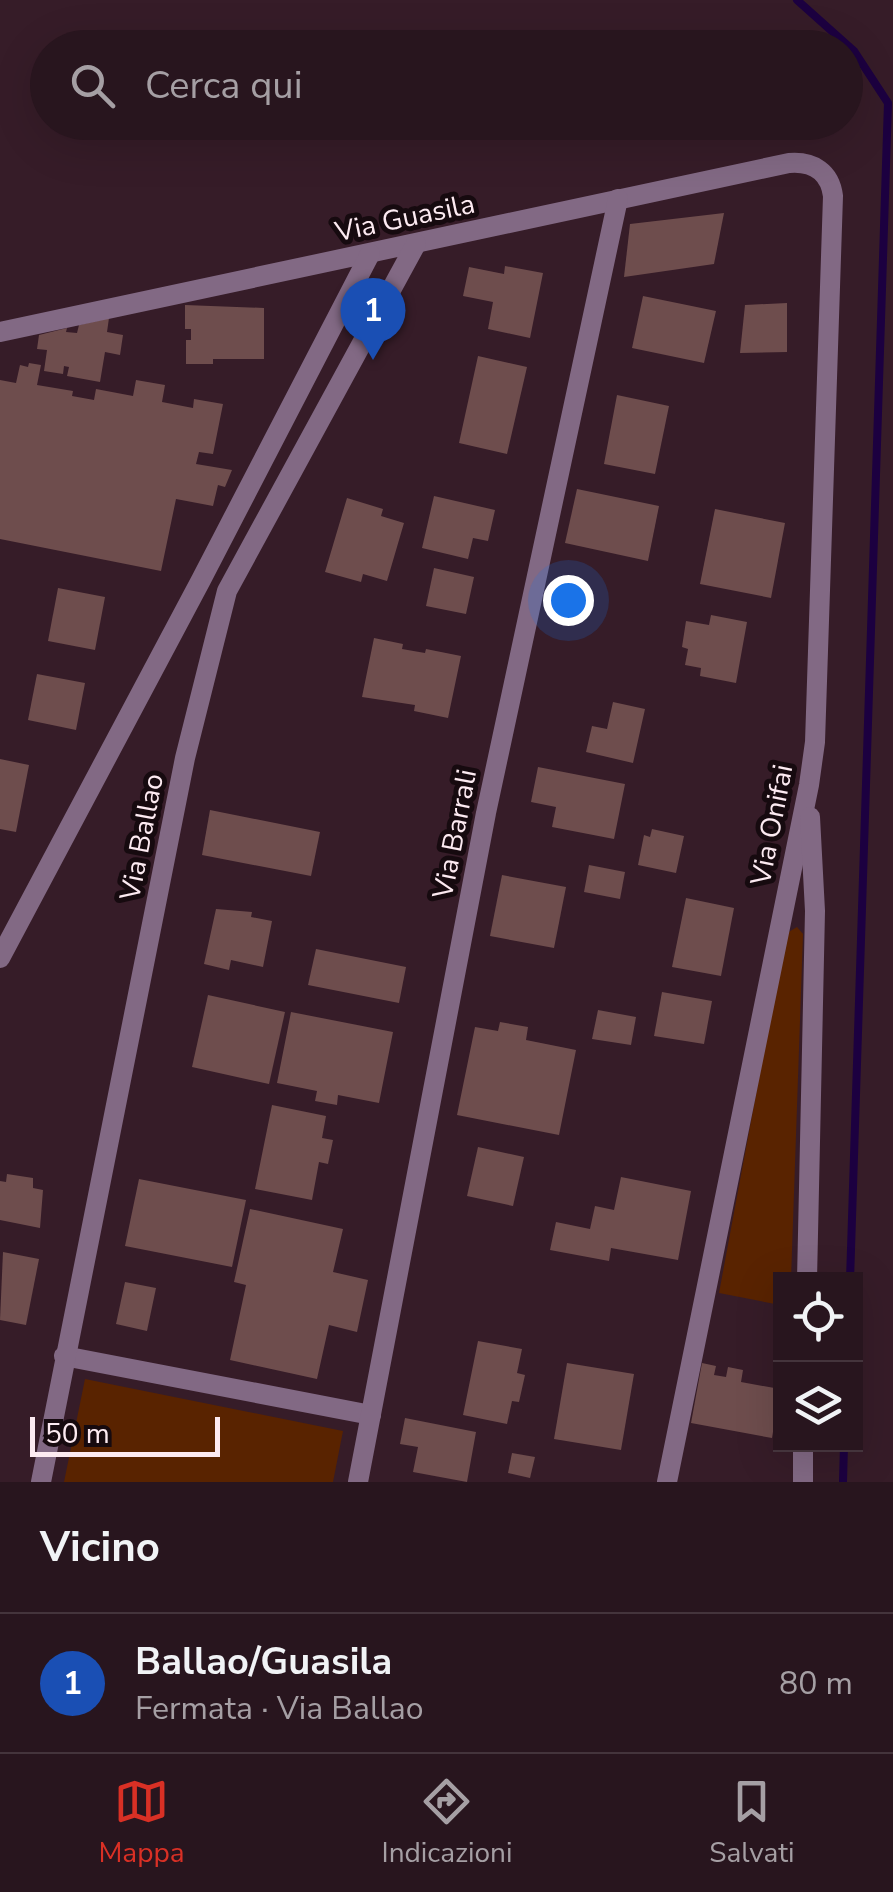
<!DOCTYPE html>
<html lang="it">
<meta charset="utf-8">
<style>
body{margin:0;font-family:"Nunito Sans",sans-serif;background:#34222b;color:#f1f3f6}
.controls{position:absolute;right:30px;bottom:30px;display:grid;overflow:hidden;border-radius:0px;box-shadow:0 10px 40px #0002}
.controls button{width:90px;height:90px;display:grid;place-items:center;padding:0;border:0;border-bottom:2px solid #44343c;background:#28151e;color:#f1f3f6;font:50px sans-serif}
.scale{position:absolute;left:30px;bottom:25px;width:190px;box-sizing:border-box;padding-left:10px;border:5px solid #fceaf1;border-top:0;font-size:28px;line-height:35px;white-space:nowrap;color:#fceaf1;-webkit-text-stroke:8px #160a0f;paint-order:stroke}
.you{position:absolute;left:568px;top:600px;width:35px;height:35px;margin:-25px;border:8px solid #fff;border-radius:50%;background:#1a73e8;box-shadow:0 0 0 15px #1a73e833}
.badge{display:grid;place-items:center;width:65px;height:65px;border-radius:50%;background:#d93025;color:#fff;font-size:32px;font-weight:700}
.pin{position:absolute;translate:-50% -82px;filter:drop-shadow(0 2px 5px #0008)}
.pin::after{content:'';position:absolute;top:52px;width:35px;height:30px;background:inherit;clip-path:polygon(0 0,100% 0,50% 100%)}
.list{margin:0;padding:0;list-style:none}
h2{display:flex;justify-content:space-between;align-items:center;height:130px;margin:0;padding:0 40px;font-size:42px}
h2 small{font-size:32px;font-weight:400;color:#a59fa4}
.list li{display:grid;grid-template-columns:65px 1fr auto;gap:30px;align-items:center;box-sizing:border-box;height:140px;padding:0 40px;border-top:2px solid #44343c}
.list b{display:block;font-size:38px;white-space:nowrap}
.list p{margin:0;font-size:32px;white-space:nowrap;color:#a59fa4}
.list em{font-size:32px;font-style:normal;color:#a59fa4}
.icon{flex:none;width:55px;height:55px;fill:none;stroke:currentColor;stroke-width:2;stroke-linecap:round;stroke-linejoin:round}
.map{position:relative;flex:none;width:893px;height:1482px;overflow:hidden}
.search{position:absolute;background:#28151e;box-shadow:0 10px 40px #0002;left:30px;right:30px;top:30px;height:110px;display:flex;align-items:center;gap:25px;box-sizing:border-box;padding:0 35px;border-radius:55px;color:#a59fa4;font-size:38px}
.sheet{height:270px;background:#28151e}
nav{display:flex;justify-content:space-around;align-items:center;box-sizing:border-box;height:140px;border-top:2px solid #44343c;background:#28151e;font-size:28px;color:#a59fa4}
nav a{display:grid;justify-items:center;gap:5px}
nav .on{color:#d93025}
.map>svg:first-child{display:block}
.green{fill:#592300}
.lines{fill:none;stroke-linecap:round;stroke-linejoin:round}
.stream{stroke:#1c0040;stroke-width:8}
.building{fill:#6e4d4d}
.street{stroke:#826984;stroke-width:20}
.labels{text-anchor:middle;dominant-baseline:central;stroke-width:10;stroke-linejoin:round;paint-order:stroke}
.street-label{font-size:28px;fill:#fceaf1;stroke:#160a0f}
</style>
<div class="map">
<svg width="893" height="1482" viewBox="0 0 893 1482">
<rect width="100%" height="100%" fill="#361c28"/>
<!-- green -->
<g class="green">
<polygon points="797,927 803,934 791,1279 780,1280 780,1305 719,1293 782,955 787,933"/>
<polygon points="85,1379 343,1431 333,1482 64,1482"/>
</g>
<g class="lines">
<!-- stream -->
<g class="stream">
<polyline points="797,0 854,51 888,103 850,1280"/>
<polyline points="843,1482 844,1444"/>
</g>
</g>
<!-- building -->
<g class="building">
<polygon points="724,213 714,264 624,277 630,224"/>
<polygon points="505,266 543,273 530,338 488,329 493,302 463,296 469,267 504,274"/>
<polygon points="643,296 716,311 704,363 632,348"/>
<polygon points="787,303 787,352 740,353 745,305"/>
<polygon points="185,305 264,308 264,359 213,359 213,364 186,364 186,340 191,340 191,329 185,329"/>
<polygon points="109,318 107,332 123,335 120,355 105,352 100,382 67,376 69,367 64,366 63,374 44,371 47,350 37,349 39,335 67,328 66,332 77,333 79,325"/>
<polygon points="478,356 527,367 507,454 459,443"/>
<polygon points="29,363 41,365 37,385 73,391 72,396 94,400 96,389 133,396 136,380 165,385 162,402 193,408 194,399 223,404 213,454 199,452 196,464 232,470 225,487 218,485 213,506 176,499 161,571 0,539 0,380 16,383 20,365 28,367"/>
<polygon points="617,395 669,406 655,474 604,464"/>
<polygon points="577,489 659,506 648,561 565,543"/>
<polygon points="434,496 495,510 488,541 473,538 468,559 422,548"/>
<polygon points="347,498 383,509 381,516 404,523 387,581 363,574 361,582 325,572"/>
<polygon points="715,509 785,523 771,598 700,584"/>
<polygon points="434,568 474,577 466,614 426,606"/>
<polygon points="58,588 105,597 95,650 48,641"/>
<polygon points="711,615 747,622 736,683 700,676 701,668 685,665 688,649 682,647 686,621 709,625"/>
<polygon points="374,638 403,644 402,649 425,653 426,649 461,656 448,718 414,711 415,705 362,697"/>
<polygon points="37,674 85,683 76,730 28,720"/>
<polygon points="613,702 645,709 633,763 586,752 592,726 607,729"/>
<polygon points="0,759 29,765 16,832 0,829"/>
<polygon points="538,767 625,784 614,839 552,827 556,807 531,802"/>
<polygon points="210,810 320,832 311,876 202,855"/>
<polygon points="652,829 684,836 676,873 638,865 644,835 650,837"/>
<polygon points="589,865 625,872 620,899 584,892"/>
<polygon points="502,875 566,887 554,948 490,936"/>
<polygon points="686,898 734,908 721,976 672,967"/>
<polygon points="216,909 252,912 251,917 272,921 263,967 231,960 229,970 204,964"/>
<polygon points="316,949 406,967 399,1003 308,985"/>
<polygon points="662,992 712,1001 704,1044 654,1036"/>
<polygon points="208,995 285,1012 269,1084 192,1067"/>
<polygon points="598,1010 636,1017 631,1045 592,1039"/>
<polygon points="291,1012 393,1032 379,1103 338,1095 337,1105 315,1101 317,1091 277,1083"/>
<polygon points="500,1022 528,1027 526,1040 576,1050 559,1135 457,1115 475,1027 498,1031"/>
<polygon points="272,1105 326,1116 322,1138 333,1140 328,1164 319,1162 312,1200 255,1189"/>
<polygon points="478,1147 524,1157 513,1206 467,1196"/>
<polygon points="7,1174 33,1178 33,1188 43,1190 40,1228 0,1220 0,1181 6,1182"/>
<polygon points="621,1177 691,1191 678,1260 611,1248 609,1261 550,1250 556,1222 590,1229 595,1206 614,1210"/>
<polygon points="139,1179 246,1200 232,1267 125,1246"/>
<polygon points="250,1209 343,1229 333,1272 368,1280 357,1332 329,1325 317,1379 230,1360 246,1285 234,1282"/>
<polygon points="3,1252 39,1259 26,1325 0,1320"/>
<polygon points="125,1282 156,1288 147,1331 116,1324"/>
<polygon points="478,1341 522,1349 517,1373 525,1375 519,1402 512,1401 507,1424 463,1415"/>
<polygon points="567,1363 634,1374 621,1450 554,1439"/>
<polygon points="702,1363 716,1366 714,1375 726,1377 728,1367 743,1370 741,1382 780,1389 772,1438 691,1423"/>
<polygon points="405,1418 476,1432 467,1482 413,1472 418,1447 400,1444"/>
<polygon points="512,1453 535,1457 530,1478 508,1473"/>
</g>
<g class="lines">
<!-- street -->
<g class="street">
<path d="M0,332l789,-169c24,-2 41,9 44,33l-18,546 -6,43 -142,697"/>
<polyline points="0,958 201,580 370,254"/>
<polyline points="807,1280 815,911 810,817"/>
<polyline points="64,1356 371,1415"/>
<polyline points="41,1482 185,758 227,591 416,244"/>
<polyline points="358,1482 486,813 618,199"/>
<polyline points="803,1482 803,1444"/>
</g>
</g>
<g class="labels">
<!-- street labels -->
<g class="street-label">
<text transform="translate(405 218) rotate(-12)">Via Guasila</text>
<text transform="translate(772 825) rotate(-79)">Via Onifai</text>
<text transform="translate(455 834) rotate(-79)">Via Barrali</text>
<text transform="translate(142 837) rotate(-79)">Via Ballao</text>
</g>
</g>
</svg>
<div class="controls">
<button><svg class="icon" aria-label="locate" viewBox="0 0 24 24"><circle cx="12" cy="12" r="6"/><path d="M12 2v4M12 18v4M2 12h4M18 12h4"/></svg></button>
<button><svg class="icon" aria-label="layers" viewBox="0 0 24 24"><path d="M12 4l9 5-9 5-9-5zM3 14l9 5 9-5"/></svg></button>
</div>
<div class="scale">50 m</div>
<div class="you"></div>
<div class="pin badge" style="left:373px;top:360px;background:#1a4fb4">1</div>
<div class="search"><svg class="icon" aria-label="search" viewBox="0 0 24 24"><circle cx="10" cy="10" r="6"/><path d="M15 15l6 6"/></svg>Cerca qui</div>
</div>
<section class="sheet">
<h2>Vicino<small></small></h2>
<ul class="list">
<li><span class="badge" style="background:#1a4fb4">1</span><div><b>Ballao/Guasila</b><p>Fermata · Via Ballao</p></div><em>80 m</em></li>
</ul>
</section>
<nav>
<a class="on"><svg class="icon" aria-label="map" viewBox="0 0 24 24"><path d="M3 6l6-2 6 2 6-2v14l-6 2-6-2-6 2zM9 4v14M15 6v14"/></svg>Mappa</a>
<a><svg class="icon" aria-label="directions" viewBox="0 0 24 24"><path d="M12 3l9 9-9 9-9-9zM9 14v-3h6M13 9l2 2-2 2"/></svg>Indicazioni</a>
<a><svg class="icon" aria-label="saved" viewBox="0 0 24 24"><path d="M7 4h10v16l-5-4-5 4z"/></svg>Salvati</a>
</nav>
